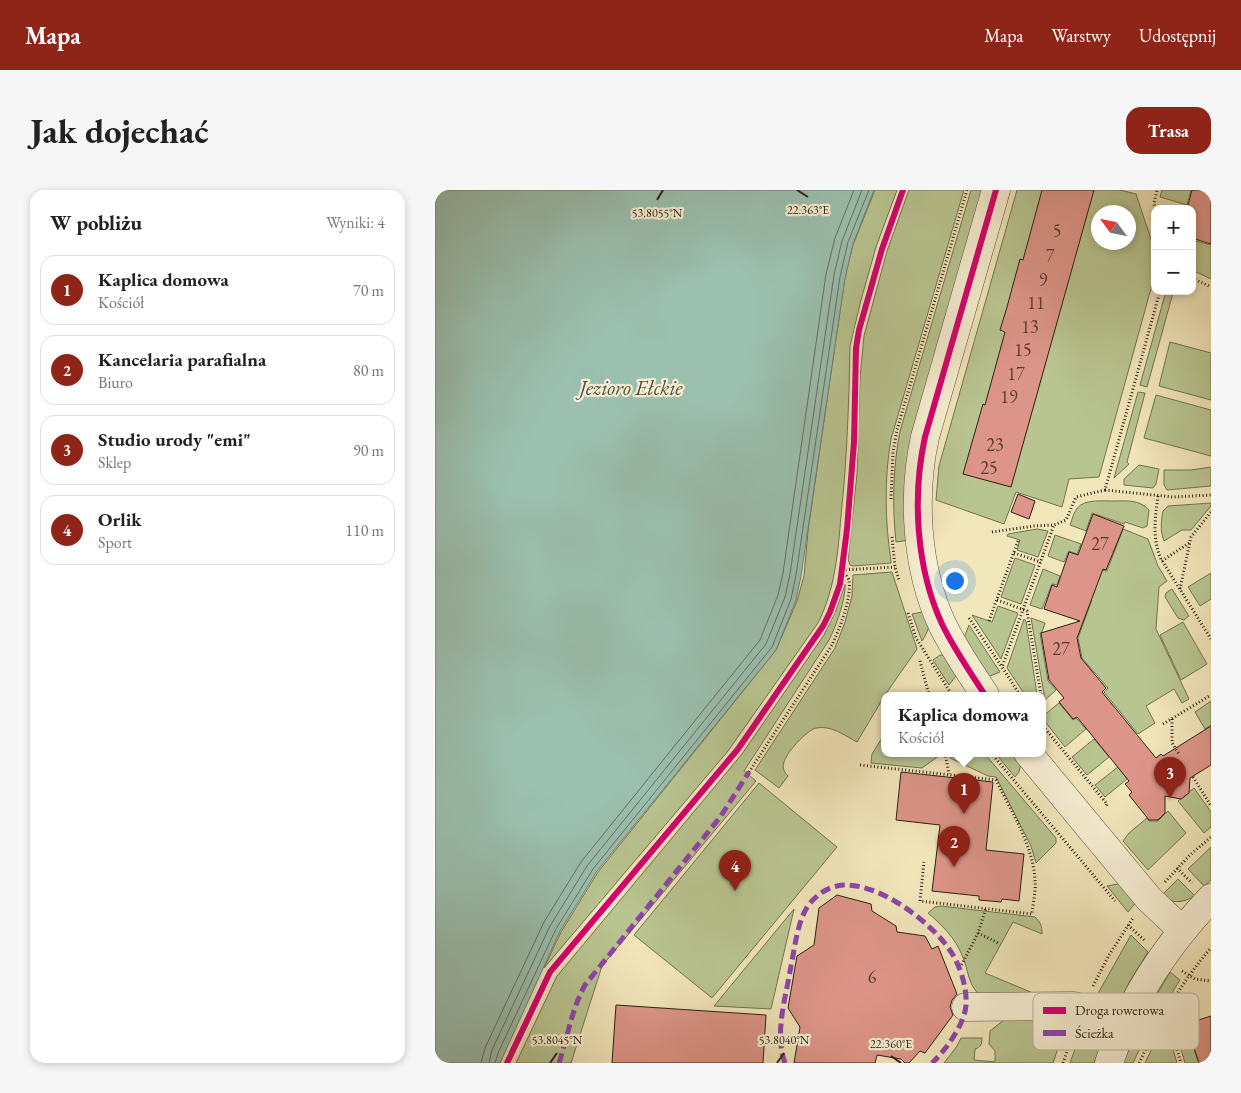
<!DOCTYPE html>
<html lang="pl">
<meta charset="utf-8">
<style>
body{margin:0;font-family:"EB Garamond",serif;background:#f6f6f6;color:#222}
.controls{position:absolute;right:15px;top:15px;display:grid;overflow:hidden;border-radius:10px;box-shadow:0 2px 8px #0003}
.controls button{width:45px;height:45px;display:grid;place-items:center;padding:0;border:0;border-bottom:1px solid #e0e0e0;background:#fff;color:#222;font:25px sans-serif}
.compass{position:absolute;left:656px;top:15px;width:45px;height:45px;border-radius:50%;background:#fff;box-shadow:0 2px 8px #0003;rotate:303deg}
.you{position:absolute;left:519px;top:390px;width:18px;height:18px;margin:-12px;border:4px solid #fff;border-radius:50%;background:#1a73e8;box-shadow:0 0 0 8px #1a73e833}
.badge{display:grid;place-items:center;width:32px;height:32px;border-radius:50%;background:#8f2418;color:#fff;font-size:16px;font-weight:700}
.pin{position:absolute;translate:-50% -41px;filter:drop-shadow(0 1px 2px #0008)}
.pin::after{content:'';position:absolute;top:26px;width:18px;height:15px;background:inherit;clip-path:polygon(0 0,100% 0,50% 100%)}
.popup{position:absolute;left:446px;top:502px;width:165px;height:65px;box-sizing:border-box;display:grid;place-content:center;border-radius:10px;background:#fff;filter:drop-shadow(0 1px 4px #0005);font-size:16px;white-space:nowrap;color:#767676}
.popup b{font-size:19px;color:#222}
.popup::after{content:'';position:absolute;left:50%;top:100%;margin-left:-10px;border:10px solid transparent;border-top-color:#fff}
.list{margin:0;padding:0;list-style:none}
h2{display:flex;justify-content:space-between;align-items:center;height:65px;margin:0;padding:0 20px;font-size:21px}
h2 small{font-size:16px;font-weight:400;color:#767676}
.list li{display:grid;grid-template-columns:32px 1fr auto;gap:15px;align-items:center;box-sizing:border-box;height:70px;margin:0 10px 10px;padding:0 10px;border:1px solid #e0e0e0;border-radius:15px}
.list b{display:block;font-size:19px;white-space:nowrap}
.list p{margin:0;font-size:16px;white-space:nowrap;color:#767676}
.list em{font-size:16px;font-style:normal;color:#767676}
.map{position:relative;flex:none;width:776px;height:873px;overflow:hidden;border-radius:15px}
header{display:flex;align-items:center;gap:30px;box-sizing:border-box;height:70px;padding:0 25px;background:#8f2418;color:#fff}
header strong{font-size:24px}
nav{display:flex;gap:28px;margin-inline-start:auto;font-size:18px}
.intro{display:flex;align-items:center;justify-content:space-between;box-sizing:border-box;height:120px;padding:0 30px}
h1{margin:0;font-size:35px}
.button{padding:12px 22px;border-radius:15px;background:#8f2418;color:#fff;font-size:18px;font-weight:700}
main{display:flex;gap:30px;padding:0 30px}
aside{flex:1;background:#fff;border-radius:15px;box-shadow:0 2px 8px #0003}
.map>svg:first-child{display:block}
.green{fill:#b9c591;stroke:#727252;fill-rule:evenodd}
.water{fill:#9bc0b0;stroke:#6f8072}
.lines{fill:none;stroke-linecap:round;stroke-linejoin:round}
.shore{stroke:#647062;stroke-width:1}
.building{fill:#de9589;stroke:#2c1f14}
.minor-casing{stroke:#5e513e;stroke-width:29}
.path{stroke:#2c1f14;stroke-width:3;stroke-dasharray:1 2.5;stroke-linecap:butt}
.minor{stroke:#f7efd3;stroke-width:28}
.quiet{stroke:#8e44ad;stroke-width:5;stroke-dasharray:10 5;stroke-linecap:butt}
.cycleway-casing{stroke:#f7efd3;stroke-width:9}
.cycleway{stroke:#d6006c;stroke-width:6}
.ticks{fill:none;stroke:#2c1f14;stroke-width:2}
.labels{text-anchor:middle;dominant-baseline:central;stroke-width:4.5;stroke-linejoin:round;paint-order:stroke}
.number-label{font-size:18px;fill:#583c31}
.water-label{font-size:21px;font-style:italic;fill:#4d4f43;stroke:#f7efd3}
.key{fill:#f7efd3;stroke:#bab19a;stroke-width:1}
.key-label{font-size:14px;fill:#2c1f14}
.ticks-label{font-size:12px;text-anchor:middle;fill:#2c1f14;stroke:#f7efd3;stroke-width:4.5;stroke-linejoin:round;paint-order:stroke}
</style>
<header>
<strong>Mapa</strong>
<nav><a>Mapa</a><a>Warstwy</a><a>Udostępnij</a></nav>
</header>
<div class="intro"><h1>Jak dojechać</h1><a class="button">Trasa</a></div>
<main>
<aside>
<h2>W pobliżu<small>Wyniki: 4</small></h2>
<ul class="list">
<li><span class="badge">1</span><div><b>Kaplica domowa</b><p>Kościół</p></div><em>70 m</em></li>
<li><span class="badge">2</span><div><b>Kancelaria parafialna</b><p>Biuro</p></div><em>80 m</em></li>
<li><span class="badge">3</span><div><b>Studio urody &quot;emi&quot;</b><p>Sklep</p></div><em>90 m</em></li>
<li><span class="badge">4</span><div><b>Orlik</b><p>Sport</p></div><em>110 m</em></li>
</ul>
</aside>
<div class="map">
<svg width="776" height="873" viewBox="0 0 776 873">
<rect width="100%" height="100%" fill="#f2e6bb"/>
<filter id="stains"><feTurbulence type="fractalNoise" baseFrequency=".004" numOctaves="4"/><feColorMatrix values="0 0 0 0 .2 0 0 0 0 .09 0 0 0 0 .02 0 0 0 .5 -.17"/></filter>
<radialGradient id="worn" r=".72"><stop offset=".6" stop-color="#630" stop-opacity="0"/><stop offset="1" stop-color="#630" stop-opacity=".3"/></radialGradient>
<!-- green -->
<g class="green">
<path d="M440,0h22l-21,57 -15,53 -11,46c-1,56 -3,113 -9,169 -3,38 -6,74 -23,108l-90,128 -184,217 17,-36 37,-60 178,-222 21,-49 7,-25 4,-45 37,-254 8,-32z"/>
<path d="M474,0h55l-73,249c-7,40 -6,82 0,122v2l-38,3 -3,-1 -2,-6 9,-85 3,-96 4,-42 23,-85z"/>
<path d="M536,0h15l-76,350 -14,2c-4,-37 -3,-75 4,-111z"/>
<path d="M582,0h103l16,4 19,57v23l-56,203 -30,2 -7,28 -46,-15 -12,32 -68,-24 3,-34zM664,22h30v30h-30z"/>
<polygon points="727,0 756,0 752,15 725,7"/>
<polygon points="757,50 776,55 776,89 757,80"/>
<polygon points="731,101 738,103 712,197 705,195"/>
<polygon points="735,152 776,163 776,210 724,196"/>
<polygon points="703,202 710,203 692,272 694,274 679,288"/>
<polygon points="721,205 776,220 776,266 709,248"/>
<polygon points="704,275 724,279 721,294 718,298 689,295 689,289"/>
<polygon points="776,277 776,296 732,300 729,295 729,280 756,280"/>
<path d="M676,311c15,0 28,-2 38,9l-2,16 -4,2 -18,-6 -1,2 -32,-11 -6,18 -16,-6c2,-5 3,-11 6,-15 6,-11 25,-9 35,-9z"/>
<path d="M776,313v3l-20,24h-9l-18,11c-4,-11 -3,-19 -1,-30l5,-5z"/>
<polygon points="602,339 613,341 603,367 582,360 585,350 572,346 573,344"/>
<polygon points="688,339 713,349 723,376 732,391 724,397 721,439 754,509 747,513 739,499 711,516 720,533 703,544 669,502 673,498 647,468 643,448 657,410 654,409 666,380 672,381"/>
<polygon points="620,345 646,354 642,364 634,361 629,372 613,366"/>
<polygon points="580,368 600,375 586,414 566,407"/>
<polygon points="608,379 625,386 622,395 617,394 607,419 595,415"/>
<path d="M457,382l25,77 -32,46 -28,47c-13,-7 -26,-17 -41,-14 -9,2 -30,25 -32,34 -2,6 0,10 4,14l-9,12 -24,-18 80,-122 10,-26 7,-26 1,-21z"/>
<polygon points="776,383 776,409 765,416 753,397"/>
<path d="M410,394c1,15 -9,42 -16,56l-85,131 12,10 -154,185 -31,97h-55l41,-87 185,-222 82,-119 12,-25z"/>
<polygon points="737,399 754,426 749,430 743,428 730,407 731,403"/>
<polygon points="563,416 583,423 566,469 537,425 557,432"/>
<path d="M492,421c4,13 2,19 -5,30l-10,-27z"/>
<polygon points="596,428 610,433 607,442 605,443 613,491 621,500 610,510"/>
<polygon points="589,429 591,431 602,505 590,505 572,478"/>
<polygon points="748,432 772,474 746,490 725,445"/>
<polygon points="534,435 565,482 550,488 529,448"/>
<polygon points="505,465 514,466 524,482 514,495 498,470"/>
<polygon points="776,511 776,535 770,539 760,522"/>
<polygon points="624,513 638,530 641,528 651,539 630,557 608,529 608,526"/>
<polygon points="450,543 450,563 505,563 505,565 487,578 436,573 437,564"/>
<polygon points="659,549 674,567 652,585 637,567"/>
<polygon points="514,563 549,563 621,648 621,653 601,673 596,656 561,587 553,586 515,568"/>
<polygon points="560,563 579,563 586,572 584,582 580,587"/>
<polygon points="683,577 692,589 670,607 660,595"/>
<polygon points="324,593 402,657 277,808 199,745"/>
<polygon points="759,598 776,622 776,637 769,643 743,611"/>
<polygon points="733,621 751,643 713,680 688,651 694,643 712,628 714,631 723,631"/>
<polygon points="776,657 776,690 769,696 753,679"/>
<path d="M743,689l17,17c-13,7 -21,8 -34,0z"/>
<polygon points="688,693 703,710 693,722 672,696"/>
<path d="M506,716l94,11c6,6 7,9 7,17l-29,-12 -28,51 48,20 -52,3c-14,-11 -12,-26 -19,-41 -7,-17 -20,-30 -34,-42l7,-6z"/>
<polygon points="359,719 336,819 279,816"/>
<polygon points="696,745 713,762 695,791 680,820 657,814"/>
<polygon points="735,782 745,790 714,839 698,873 688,873 707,830"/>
<path d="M634,825l-16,48h-109l13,-17 4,-8h21c0,6 -1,9 -7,11l-1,11 21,2v-11l-6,-7 1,-13 19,-15z"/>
<polygon points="650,831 661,837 670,845 659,873 635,873"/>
<polygon points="751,834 763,871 776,867 776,873 750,873 740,838"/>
<polygon points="732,838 742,873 710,873 723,846"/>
</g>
<!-- water -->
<polygon class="water" points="0,0 439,0 418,54 410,88 366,386 361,410 341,460 162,681 125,741 65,873 0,873"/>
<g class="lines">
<!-- shore -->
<g class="shore">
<polyline points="46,873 50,858 109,732 146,672 325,450 343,405 348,383 391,84 400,48 419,0"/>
<polyline points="54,873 57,860 115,736 152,676 331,454 350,407 355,384 399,85 407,51 427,0"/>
<polyline points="60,873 63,863 121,739 158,679 337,457 356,409 361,385 405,87 413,52 434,0"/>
</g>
</g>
<!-- building -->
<g class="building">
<polygon points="607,0 659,0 576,297 528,284 548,214 550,215 570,142 565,140 572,117 585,69 588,70"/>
<polygon points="757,0 776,0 776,54 757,48 757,19 752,19"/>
<polygon points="583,304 600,311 594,329 576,322"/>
<polygon points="658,324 689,336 671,380 668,379 642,448 646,468 671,498 667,502 721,568 726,564 728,566 776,536 776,575 755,588 754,603 746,609 730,606 730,623 723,630 714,630 694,605 697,602 690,594 694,591 642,527 638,529 624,512 629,508 614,490 606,443 645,431 609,419 617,395 622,397 634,362 643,365"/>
<polygon points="466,582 558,592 551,660 589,664 584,711 567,709 566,712 544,710 544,706 497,701 505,635 461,630"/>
<polygon points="402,705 436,714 437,721 461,736 462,742 490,746 497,759 503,756 522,804 517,810 515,817 518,825 490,863 485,861 474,873 470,873 466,869 442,865 440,873 359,873 365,837 353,818 362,766 379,755 384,718"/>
<polygon points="181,815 331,825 328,873 177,873"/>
<polygon points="776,826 776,873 764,873 751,834"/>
</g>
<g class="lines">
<defs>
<g id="minor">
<path d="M550,505c-15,-23 -31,-46 -43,-71 -26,-56 -30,-128 -17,-187l71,-247"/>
<polyline points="593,563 714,709 747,740"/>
<polyline points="531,817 638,816 647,818 688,836"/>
<path d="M674,873c20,-62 57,-117 102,-165"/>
</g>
</defs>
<!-- minor casing -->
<use href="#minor" class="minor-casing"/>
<!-- path -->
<g class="path">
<polyline points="720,19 719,14 722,0"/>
<polyline points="757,88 776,97"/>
<polyline points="670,300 738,307 776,305"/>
<path d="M723,306c-3,23 -6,42 3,63l50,80"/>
<polyline points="456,309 458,262 462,240 532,0"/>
<polyline points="557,342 599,336 619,335 631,330 641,307 670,300 725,101"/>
<polyline points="457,347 460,377 464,390"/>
<polyline points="579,363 606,372"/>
<polyline points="727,371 754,353"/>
<polyline points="407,380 460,377"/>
<polyline points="745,399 756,347 776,322"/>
<polyline points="562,410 592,421 606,505"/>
<polyline points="473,423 481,448 517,505"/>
<polyline points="534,428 567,477"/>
<polyline points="554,431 583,351"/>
<polyline points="485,471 494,505"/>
<polyline points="585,505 567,477 619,335"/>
<polyline points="608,516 608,521"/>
<polyline points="737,529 737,553 744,564"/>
<polyline points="728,534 776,505"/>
<polyline points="608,536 672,614 671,617"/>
<polyline points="510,563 514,584"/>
<polyline points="556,563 680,711"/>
<path d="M425,575l136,15c15,31 37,65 39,100 1,11 -2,23 -3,34l-112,-13 4,-39"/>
<path d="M314,582l83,-127c7,-15 20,-47 17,-65 -1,-3 -5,-7 -7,-10"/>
<polyline points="758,587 776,616"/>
<polyline points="742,678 757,693"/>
<polyline points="730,692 754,666 776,647"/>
<polyline points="693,735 709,750"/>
<polyline points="543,743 565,754"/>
<polyline points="525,778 543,743 551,718"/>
<polyline points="747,781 760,789 776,791"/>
<polyline points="658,796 674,765 698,728"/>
<polyline points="731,823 746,873"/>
<polyline points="348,873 349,871"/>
<polyline points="628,873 639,841"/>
<path d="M704,873c20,-40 42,-81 72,-115"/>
</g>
<!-- minor -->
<use href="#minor" class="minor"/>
<!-- quiet -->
<g class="quiet">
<path d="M124,873c9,-27 12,-52 26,-78l136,-169 28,-44"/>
<path d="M350,873c-11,-30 1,-66 6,-97 4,-19 7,-50 20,-64 7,-8 16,-14 26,-16 38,-8 98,38 116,69 8,14 14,33 13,50 -1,19 -21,46 -34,58"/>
</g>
<defs>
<g id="cycleway">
<path d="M550,505c-15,-23 -31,-46 -43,-71 -26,-56 -30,-128 -17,-187l71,-247"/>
<polyline points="72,873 115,782 303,559 388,436 395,422 405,394 412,339 419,252 421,158 424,140 447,59 468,0"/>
</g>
</defs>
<!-- cycleway casing -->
<use href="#cycleway" class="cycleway-casing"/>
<!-- cycleway -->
<use href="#cycleway" class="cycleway"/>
</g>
<!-- ticks -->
<path class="ticks" d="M362,0l11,7M222,10l6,-10M456,866l10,7M115,873l7,-10M342,873l7,-10"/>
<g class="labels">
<!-- number labels -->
<g class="number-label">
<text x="622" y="40">5</text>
<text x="615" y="65">7</text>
<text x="608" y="89">9</text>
<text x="601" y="112">11</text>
<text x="595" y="136">13</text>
<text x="588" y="159">15</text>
<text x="581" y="183">17</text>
<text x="574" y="206">19</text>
<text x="560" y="254">23</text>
<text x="554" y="277">25</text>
<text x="665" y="353">27</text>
<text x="626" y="458">27</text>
<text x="437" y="786">6</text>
</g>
<!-- water labels -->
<g class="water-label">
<text x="196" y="197">Jezioro Ełckie</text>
</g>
</g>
<!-- legend -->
<rect x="598" y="803" width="166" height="57" rx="8" class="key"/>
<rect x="608" y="817" width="23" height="7" fill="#d6006c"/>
<rect x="608" y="840" width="23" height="6" fill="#8e44ad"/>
<g class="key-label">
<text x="640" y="825">Droga rowerowa</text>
<text x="640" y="848">Ścieżka</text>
</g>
<g class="ticks-label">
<text x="373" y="24">22.363°E</text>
<text x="222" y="27">53.8055°N</text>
<text x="122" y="854">53.8045°N</text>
<text x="349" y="854">53.8040°N</text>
<text x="456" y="858">22.360°E</text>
</g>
<rect width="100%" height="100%" filter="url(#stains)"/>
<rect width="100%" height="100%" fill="url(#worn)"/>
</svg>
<div class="controls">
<button>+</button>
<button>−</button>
</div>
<svg class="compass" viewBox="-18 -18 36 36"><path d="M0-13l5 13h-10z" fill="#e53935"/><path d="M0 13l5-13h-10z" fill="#767676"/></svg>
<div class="you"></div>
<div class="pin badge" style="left:529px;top:624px">1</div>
<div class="popup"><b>Kaplica domowa</b>Kościół</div>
<div class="pin badge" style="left:519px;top:677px">2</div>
<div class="pin badge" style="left:735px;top:608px">3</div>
<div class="pin badge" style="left:300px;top:701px">4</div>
</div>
</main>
